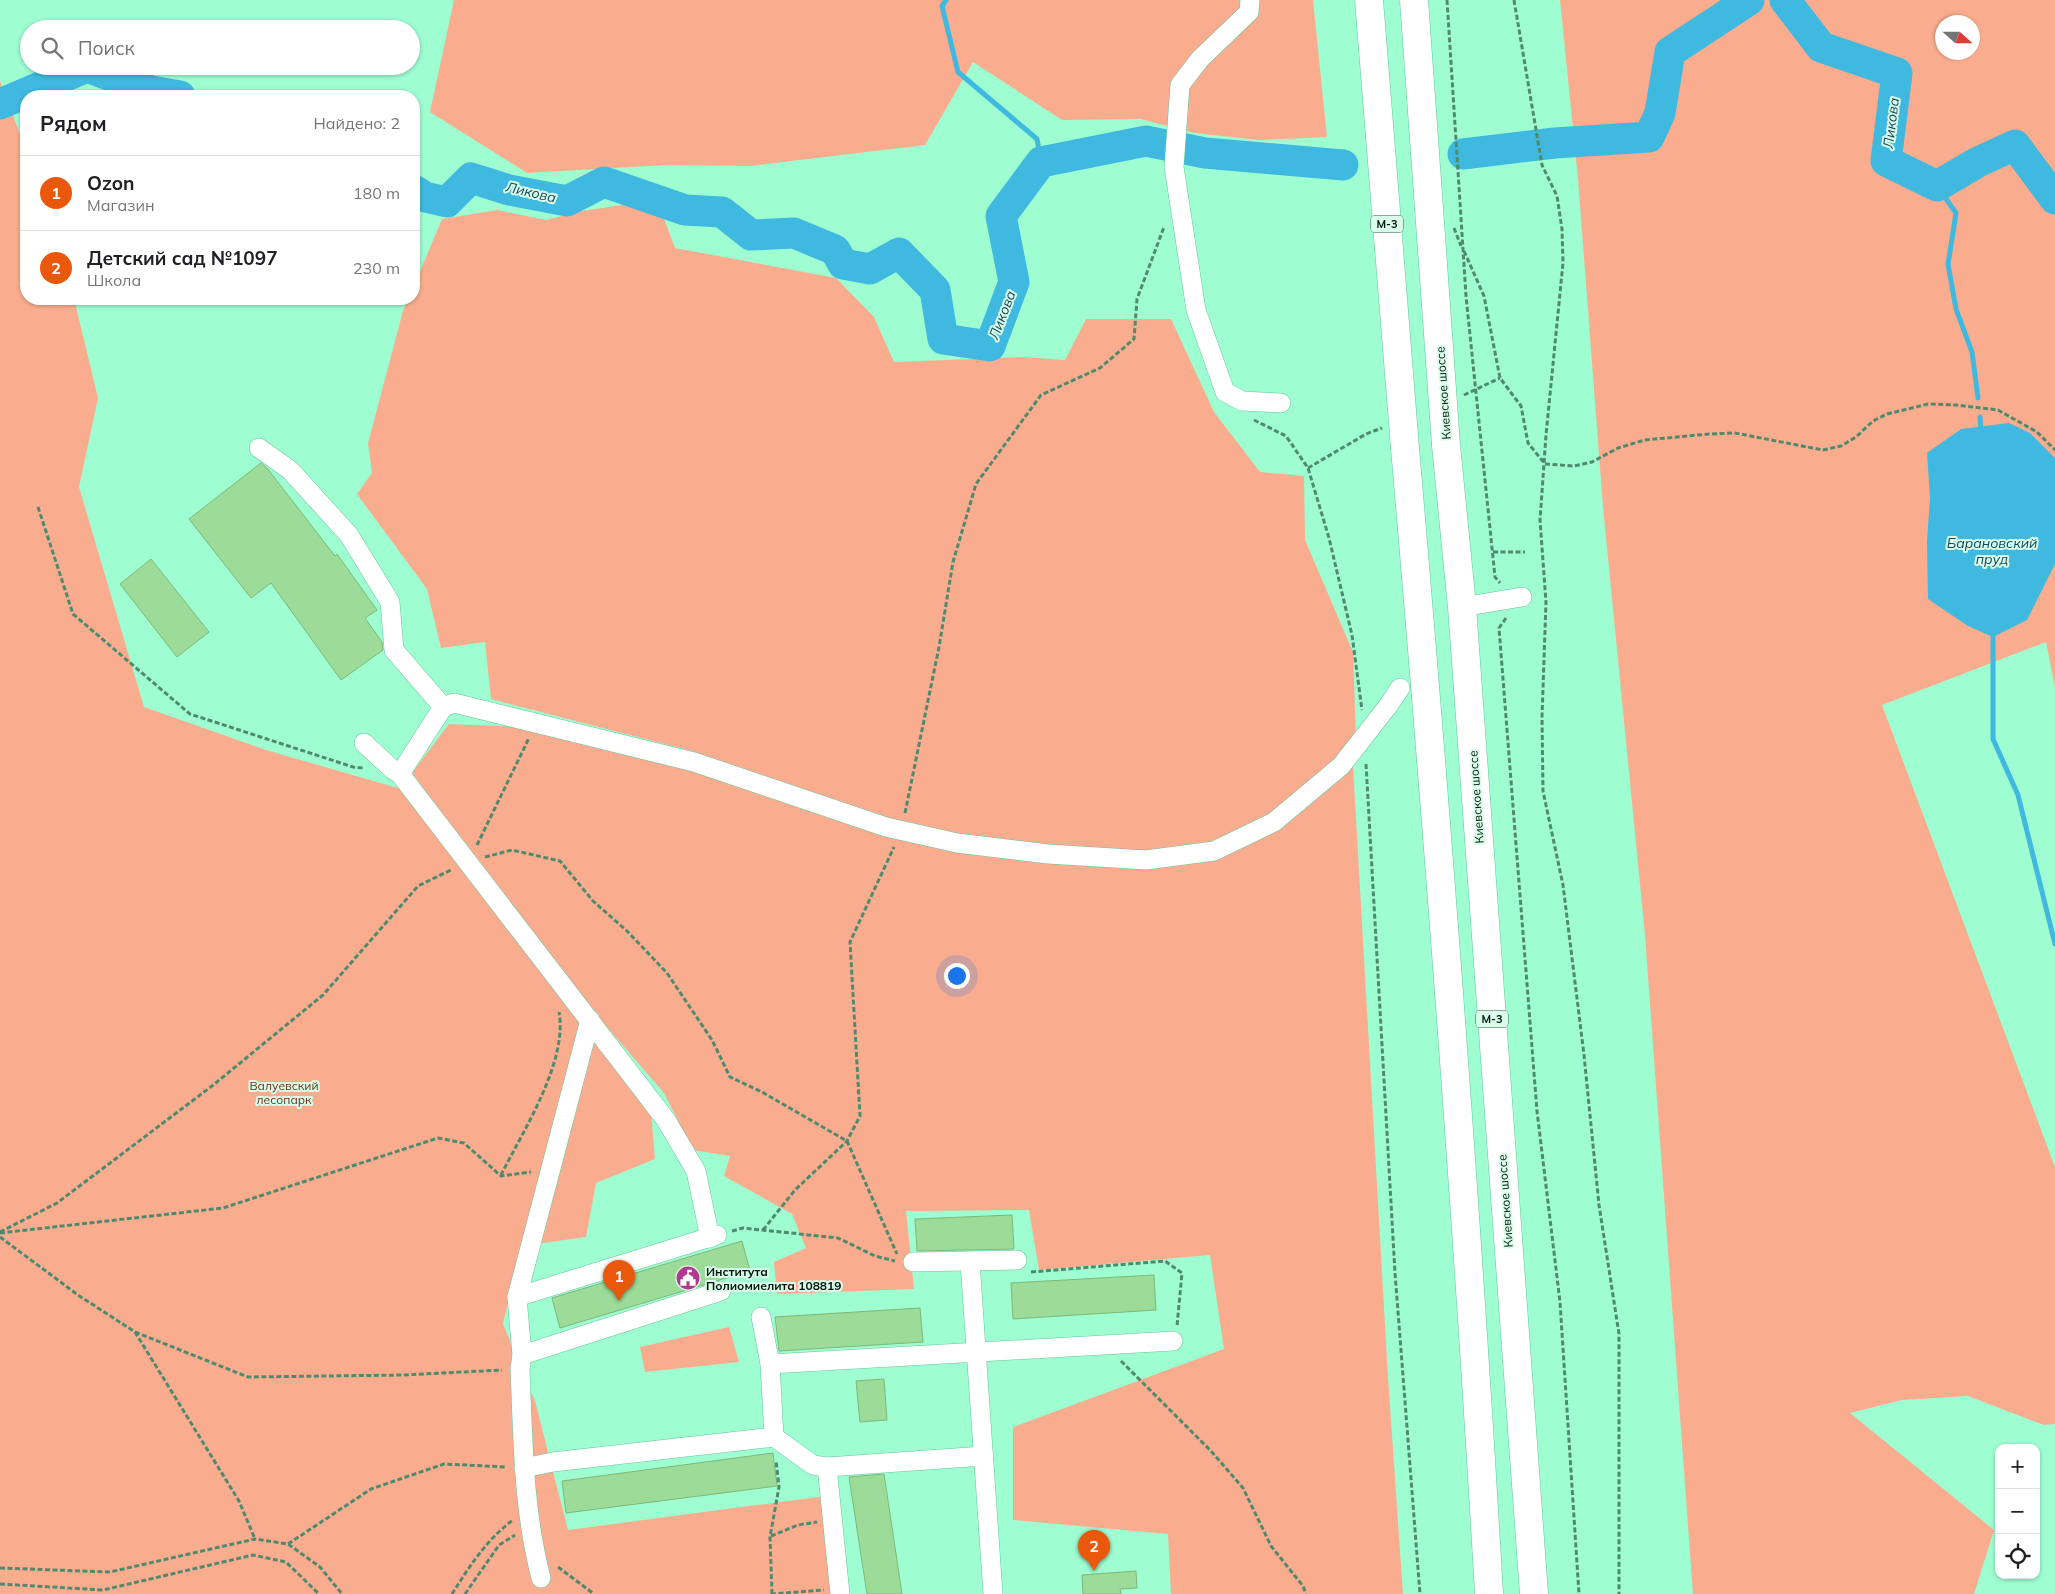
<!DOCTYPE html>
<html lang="ru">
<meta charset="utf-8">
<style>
body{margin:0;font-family:Mulish,sans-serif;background:#f2f2f2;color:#202124}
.controls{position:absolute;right:15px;bottom:15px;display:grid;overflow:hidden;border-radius:10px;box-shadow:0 1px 4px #0004}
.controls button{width:45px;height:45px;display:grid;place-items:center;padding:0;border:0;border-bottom:1px solid #e0e0e0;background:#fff;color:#202124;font:25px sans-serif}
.compass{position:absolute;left:1935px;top:15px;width:45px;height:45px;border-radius:50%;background:#fff;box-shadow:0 1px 4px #0004;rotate:111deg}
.you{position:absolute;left:956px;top:975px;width:18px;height:18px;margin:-12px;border:4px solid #fff;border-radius:50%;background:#1a73e8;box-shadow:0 0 0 8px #1a73e833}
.badge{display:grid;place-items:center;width:32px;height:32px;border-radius:50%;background:#ea580c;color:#fff;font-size:16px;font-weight:700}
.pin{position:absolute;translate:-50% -41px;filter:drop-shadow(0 1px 2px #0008)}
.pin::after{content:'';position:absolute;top:26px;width:18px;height:15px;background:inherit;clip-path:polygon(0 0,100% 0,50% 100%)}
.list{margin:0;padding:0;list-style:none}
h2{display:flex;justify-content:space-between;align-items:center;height:65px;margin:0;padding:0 20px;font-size:21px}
h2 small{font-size:16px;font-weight:400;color:#757577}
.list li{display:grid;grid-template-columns:32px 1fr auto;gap:15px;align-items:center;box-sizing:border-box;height:75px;padding:0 20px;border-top:1px solid #e0e0e0}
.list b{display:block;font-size:19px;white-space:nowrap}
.list p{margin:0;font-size:16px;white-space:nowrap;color:#757577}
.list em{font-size:16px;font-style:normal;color:#757577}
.icon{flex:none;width:28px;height:28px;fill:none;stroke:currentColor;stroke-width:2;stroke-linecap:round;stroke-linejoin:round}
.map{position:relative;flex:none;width:2055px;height:1594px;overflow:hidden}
.search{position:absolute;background:#fff;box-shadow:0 1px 4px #0004;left:20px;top:20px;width:400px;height:55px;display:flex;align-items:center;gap:12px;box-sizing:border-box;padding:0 18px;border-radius:28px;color:#757577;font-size:19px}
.panel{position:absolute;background:#fff;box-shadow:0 1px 4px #0004;left:20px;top:90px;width:400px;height:215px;border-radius:20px}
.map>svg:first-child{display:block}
.green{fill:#faad8e;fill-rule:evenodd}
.water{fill:#3fb9df}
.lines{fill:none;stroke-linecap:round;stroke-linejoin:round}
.stream{stroke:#3fb9df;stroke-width:5}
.river{stroke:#3fb9df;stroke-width:31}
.building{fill:#9ddb99;stroke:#7db979}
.minor-casing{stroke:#66c49b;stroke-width:20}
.highway-casing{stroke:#66c49b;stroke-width:29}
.path{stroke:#508a6e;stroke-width:3;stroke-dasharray:5 2.5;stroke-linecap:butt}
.minor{stroke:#fff;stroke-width:19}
.highway{stroke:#fff;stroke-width:28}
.highway-bridge-casing{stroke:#66c49b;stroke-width:29;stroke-linecap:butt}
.highway-bridge{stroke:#fff;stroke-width:28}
.labels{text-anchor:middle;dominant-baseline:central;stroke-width:4;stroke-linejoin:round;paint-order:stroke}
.shield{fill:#d9fdea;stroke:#415b4c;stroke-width:1}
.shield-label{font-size:11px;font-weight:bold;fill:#001509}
.street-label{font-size:12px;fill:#001509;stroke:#d9fdea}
.park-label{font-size:12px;fill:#672f16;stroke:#d9fdea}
.poi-label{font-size:12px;font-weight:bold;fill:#001509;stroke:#d9fdea;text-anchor:start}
.water-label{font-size:14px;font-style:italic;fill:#144757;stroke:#d9fdea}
</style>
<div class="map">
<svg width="2055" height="1594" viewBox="0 0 2055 1594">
<rect width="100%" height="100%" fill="#9efdd1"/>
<!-- green -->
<g class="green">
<polygon points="454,0 1313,0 1327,137 1260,140 1194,133 1141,119 1062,120 973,62 925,145 750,166 666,165 527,173 430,112"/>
<path d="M1560,0h495v687l-9,-45 -164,63 173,462v257l-11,1 -76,-29 -66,4 -52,13 144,117 -20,64h-281l-48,-659 -42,-428 -25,-328zM1942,22h30v30h-30z"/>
<polygon points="0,81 26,150 26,299 74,299 98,398 79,487 144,707 266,750 408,791 650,1100 655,1159 596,1183 586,1237 521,1246 503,1324 535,1401 568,1530 833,1495 841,1594 0,1594"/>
<polygon points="628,204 663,216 675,248 836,278 874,317 894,362 1023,357 1065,360 1086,319 1171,319 1214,412 1260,472 1304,476 1305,540 1353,652 1356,739 1273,815 1210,842 1142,853 964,838 878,817 688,750 491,699 485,642 441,648 427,589 357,494 372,473 368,443 403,311 408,299 414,299 414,286 442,219 497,210 546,220 582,211"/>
<polygon points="449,724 525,727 709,772 879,830 1143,863 1269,828 1353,766 1388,1378 1403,1594 1171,1594 1168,1534 1013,1520 1013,1427 1224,1349 1210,1255 1039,1270 1029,1210 906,1211 914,1289 777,1294 774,1262 806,1248 792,1214 724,1176 730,1156 693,1150 664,1093 569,983 412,773"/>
<polygon points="729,1327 739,1362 645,1372 640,1347"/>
</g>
<!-- water -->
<polygon class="water" points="2009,423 2030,433 2055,458 2055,564 2027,620 1993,637 1968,626 1928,599 1927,541 1930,498 1927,453 1961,429"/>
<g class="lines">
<!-- stream -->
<g class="stream">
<polyline points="946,0 942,6 958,72 1037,139 1041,162"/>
<polyline points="1937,186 1956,213 1948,264 1956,309 1972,352 1978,398"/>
<polyline points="1980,417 1981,433"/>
<polyline points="1993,631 1993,739 2018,795 2055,944"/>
</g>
<!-- river -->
<g class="river">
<polyline points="1785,0 1821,47 1897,73 1886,161 1937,186 1978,162 2015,145 2055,199"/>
<polyline points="0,104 87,67 151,91 180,96"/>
<polyline points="1463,154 1555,143 1649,137 1660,113 1670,52 1749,0"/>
<polyline points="414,190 425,197 447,202 471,178 509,190 567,201 604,182 685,210 722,212 751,235 794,233 835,250 843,264 870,269 899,253 935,290 943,339 990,346 1014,282 1001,216 1041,162 1146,141 1205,153 1343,165"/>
</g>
</g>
<!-- building -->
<g class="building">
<polygon points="261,463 267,468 335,556 337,554 377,610 365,618 382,642 383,650 341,680 271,583 251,598 189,519"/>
<polygon points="151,559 209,632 177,657 120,584"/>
<polygon points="1012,1215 1014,1249 917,1251 915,1219"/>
<polygon points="742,1241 750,1271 560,1328 552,1298"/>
<polygon points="1154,1275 1156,1310 1013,1319 1011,1283"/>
<polygon points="920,1308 923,1342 779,1351 775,1317"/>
<polygon points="884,1379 887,1420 860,1422 856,1381"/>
<polygon points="773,1453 777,1486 566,1513 562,1481"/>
<polygon points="884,1474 902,1594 867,1594 849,1477"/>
<polygon points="1136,1571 1137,1588 1120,1589 1121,1594 1083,1594 1082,1575"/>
</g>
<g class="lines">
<defs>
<g id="minor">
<polyline points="1250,0 1249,12 1200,59 1180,85 1174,167 1196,310 1225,392 1242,401 1281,403"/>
<polyline points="259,448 290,470 349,535 390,602 394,650 443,707"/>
<polyline points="1462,607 1522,597"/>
<polyline points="364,743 392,769 400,774 666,1120 696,1171 710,1238"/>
<polyline points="400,774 443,707 454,703 694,762 886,827 957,843 1048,854 1146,860 1214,851 1274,822 1341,766 1388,706 1400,688"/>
<polyline points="913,1262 1017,1260"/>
<polyline points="970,1262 993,1594"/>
<polyline points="517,1297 717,1235"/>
<polyline points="761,1317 770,1364 774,1437"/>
<polyline points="522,1355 721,1291"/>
<polyline points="770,1364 1173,1341"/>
<polyline points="827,1467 840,1594"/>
<polyline points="524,1468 553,1462 774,1437 813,1465 827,1467 984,1456"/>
<path d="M541,1578c-18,-69 -18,-139 -21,-209l2,-14 -5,-58 73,-277"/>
</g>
<g id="highway">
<polyline points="1446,445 1462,607 1534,1594"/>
<path d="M1405,448c33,382 62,764 84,1146"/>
</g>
</defs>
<!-- minor casing -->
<use href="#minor" class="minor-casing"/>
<!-- highway casing -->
<use href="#highway" class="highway-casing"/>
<!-- path -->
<g class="path">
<polyline points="1447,0 1466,296 1495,577 1500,583"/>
<polyline points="1514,0 1542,165 1557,196 1562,229 1563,263 1546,435 1540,520 1546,602 1542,717 1543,791 1563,885 1584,1055 1599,1205 1619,1334 1619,1594"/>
<polyline points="1454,228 1461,246"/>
<polyline points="1464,251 1484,296 1500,378 1521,406 1528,443 1545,464 1574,466 1592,462 1618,448 1645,440 1709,434 1735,433 1823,450 1841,446 1856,437 1873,421 1887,414 1928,404 1956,405 1998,410 2037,432 2055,450"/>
<polyline points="1464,395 1500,378"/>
<polyline points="1254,420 1286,436 1308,468 1329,538 1352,635 1362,710"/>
<polyline points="1308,468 1366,434 1382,428"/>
<polyline points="38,507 73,614 190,714 353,767 364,768"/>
<polyline points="1493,552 1525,552"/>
<polyline points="1506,618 1499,628 1537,1111 1560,1302 1579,1594"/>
<polyline points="1366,764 1395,1273 1420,1594"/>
<polyline points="905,813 939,647 953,562 976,484 1041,395 1100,368 1134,339 1137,299 1164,227"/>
<polyline points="477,845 529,738"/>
<polyline points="485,857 512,850 560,861 593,901 627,931 667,973 712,1040 730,1077 762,1092 847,1141 897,1254"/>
<path d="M501,1175c22,-44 67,-113 58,-163"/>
<polyline points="763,1230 795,1190 847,1141 860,1116 850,942 894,847"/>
<polyline points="732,1231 743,1228 838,1238 875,1256 895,1261"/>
<polyline points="0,1232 57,1203 212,1086 323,995 418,886 451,870"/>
<polyline points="0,1233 223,1208 438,1138 464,1143 501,1176 531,1172"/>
<polyline points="0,1237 78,1295 135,1332 239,1501 255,1539"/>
<polyline points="1031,1272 1165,1261 1182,1273 1177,1326"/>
<polyline points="135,1332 248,1377 404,1375 502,1370"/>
<polyline points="1121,1361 1211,1451 1243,1488 1271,1546 1303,1586 1306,1594"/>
<polyline points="771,1536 798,1525 817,1522"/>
<polyline points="288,1544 371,1489 444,1464 507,1467"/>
<polyline points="558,1567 594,1594"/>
<polyline points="0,1568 110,1572 255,1539 288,1544 320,1567 342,1594"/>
<polyline points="0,1584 103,1590 253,1555 286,1562 319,1594"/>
<path d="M452,1594c17,-27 35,-55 61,-74"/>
<polyline points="465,1594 499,1545 515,1535"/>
<polyline points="771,1594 824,1590"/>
<polyline points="772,1594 770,1537 779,1487 776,1460"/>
</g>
<!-- minor -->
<use href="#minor" class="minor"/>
<!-- highway -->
<use href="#highway" class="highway"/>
<defs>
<g id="highway-bridge">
<polyline points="1369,0 1405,448"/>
<polyline points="1414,0 1446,445"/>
</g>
</defs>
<!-- highway-bridge casing -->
<use href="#highway-bridge" class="highway-bridge-casing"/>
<!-- highway-bridge -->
<use href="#highway-bridge" class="highway-bridge"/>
</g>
<!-- icons -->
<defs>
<symbol id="civic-disc" viewBox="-11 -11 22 22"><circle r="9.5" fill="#b2388b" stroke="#d9fdea"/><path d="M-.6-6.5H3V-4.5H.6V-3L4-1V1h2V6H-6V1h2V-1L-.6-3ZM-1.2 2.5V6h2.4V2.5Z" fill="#fff"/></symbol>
</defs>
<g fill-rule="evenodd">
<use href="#civic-disc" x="674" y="1264" width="28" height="28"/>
</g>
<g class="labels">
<!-- shield labels -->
<g class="shield">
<rect x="1371" y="215.5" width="32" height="17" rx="4"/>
<rect x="1476" y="1010.5" width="32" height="17" rx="4"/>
</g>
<g class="shield-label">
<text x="1387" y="224">М-3</text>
<text x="1492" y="1019">М-3</text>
</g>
<!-- street labels -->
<g class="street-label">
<text transform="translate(1443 393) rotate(-94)">Киевское шоссе</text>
<text transform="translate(1476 797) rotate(-94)">Киевское шоссе</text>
<text transform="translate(1505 1201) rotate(-94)">Киевское шоссе</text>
</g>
<!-- park labels -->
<g class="park-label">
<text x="284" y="1085">Валуевский<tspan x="284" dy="14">лесопарк</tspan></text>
</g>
<!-- poi labels -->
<g class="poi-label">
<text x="706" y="1271">Института<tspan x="706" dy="14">Полиомиелита 108819</tspan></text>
</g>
<!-- water labels -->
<g class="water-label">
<text transform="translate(1891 123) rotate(-83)">Ликова</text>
<text transform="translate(531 192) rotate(13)">Ликова</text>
<text transform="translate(1002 315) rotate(-69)">Ликова</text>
<text x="1992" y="543">Барановский<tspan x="1992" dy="16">пруд</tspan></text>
</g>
</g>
</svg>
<div class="controls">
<button>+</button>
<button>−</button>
<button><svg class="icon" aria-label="locate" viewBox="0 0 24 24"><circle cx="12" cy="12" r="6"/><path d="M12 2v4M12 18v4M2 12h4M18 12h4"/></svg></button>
</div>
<svg class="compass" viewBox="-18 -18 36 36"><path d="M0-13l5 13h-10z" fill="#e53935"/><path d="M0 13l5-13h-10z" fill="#757577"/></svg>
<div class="you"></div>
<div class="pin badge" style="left:619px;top:1301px">1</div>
<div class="pin badge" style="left:1094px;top:1571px">2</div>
<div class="search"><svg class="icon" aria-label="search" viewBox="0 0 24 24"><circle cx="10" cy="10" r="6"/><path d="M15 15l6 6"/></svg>Поиск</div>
<section class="panel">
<h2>Рядом<small>Найдено: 2</small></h2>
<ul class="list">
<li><span class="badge">1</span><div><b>Ozon</b><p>Магазин</p></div><em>180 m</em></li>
<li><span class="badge">2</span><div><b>Детский сад №1097</b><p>Школа</p></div><em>230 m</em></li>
</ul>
</section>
</div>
